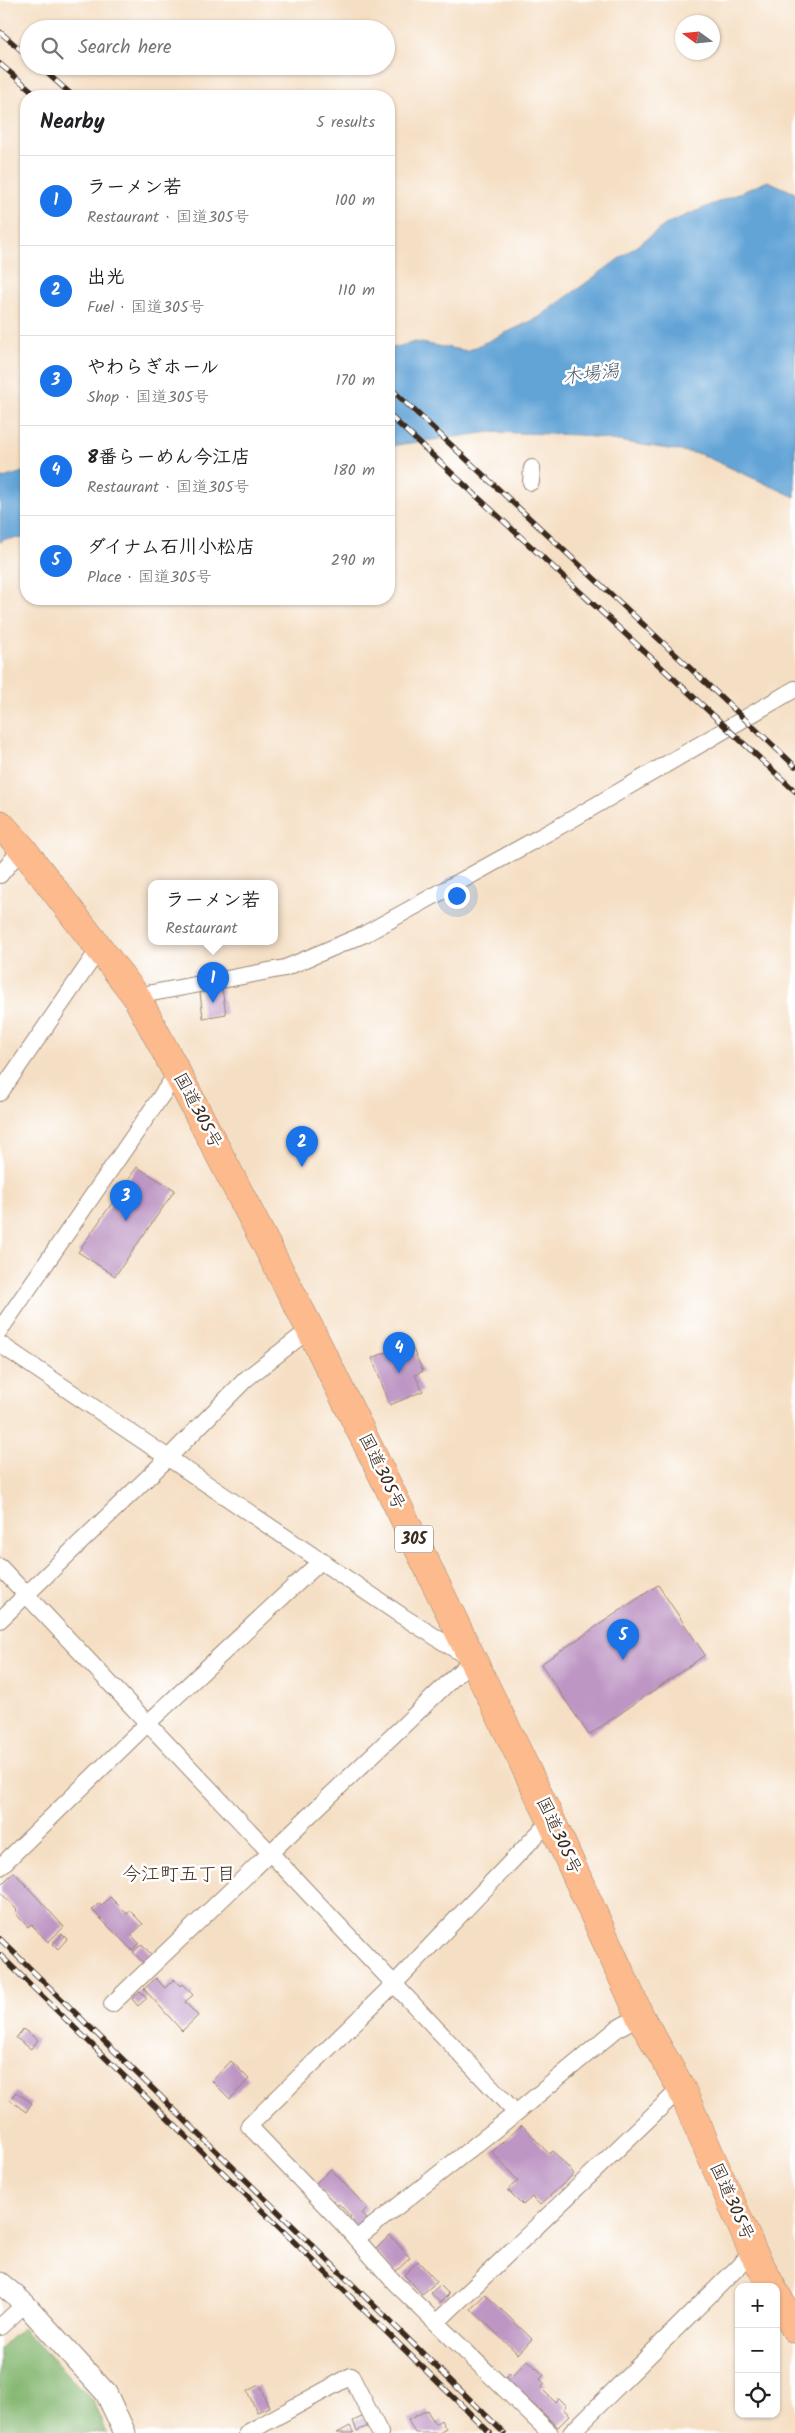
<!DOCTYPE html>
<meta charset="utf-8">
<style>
body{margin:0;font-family:Kalam,"Klee One",sans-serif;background:#f6f6f6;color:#202124}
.controls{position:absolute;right:15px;bottom:15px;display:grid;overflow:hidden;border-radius:10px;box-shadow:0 1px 4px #0004}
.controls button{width:45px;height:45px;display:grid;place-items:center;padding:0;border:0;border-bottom:1px solid #e0e0e0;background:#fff;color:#202124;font:25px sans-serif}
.compass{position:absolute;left:675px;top:15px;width:45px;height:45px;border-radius:50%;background:#fff;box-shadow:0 1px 4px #0004;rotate:285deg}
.you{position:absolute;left:456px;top:895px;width:18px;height:18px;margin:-12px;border:4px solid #fff;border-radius:50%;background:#1a73e8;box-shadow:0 0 0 8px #1a73e833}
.badge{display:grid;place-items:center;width:32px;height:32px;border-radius:50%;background:#1a73e8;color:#fff;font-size:16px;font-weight:700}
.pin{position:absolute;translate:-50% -41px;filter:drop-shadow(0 1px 2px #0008)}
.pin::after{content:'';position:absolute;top:26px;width:18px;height:15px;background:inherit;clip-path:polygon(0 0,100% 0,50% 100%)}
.popup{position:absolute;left:148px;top:880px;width:130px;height:65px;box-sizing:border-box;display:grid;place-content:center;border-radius:10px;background:#fff;filter:drop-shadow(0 1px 4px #0005);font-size:16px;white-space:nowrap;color:#757577}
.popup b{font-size:19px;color:#202124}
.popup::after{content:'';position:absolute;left:50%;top:100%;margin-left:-10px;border:10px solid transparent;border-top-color:#fff}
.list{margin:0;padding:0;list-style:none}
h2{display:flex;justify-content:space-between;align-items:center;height:65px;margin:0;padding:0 20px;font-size:21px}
h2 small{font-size:16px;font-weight:400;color:#757577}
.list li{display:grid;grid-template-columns:32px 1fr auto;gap:15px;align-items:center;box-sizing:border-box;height:90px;padding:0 20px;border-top:1px solid #e0e0e0}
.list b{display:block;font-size:19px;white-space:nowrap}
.list p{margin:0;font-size:16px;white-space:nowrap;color:#757577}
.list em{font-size:16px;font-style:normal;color:#757577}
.icon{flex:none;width:28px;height:28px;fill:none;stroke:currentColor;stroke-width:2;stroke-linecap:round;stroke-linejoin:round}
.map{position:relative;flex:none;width:795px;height:2433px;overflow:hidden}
.search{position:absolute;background:#fff;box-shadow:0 1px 4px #0004;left:20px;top:20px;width:375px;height:55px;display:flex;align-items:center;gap:12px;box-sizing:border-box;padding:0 18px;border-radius:28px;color:#757577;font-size:19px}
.panel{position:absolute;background:#fff;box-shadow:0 1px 4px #0004;left:20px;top:90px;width:375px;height:515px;border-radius:20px}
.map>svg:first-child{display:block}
.forest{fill:#86b872;stroke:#607148}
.water{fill:#64a4d7;stroke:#50677a}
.building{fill:#be96c4}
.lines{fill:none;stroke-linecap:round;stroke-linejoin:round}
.minor-casing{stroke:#988471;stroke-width:18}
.tertiary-casing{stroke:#988471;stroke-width:23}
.trunk-casing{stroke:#988471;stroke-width:29}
.minor{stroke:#fff;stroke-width:16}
.tertiary{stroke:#fff;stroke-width:21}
.trunk{stroke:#fcba8d;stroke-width:28}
.rail-casing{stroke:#3b2a1e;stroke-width:5.5}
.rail{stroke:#fff;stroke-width:4;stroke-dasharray:11;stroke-linecap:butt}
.labels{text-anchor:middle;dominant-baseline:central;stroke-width:5;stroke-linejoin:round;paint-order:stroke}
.shield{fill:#fff;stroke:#766a62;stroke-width:1}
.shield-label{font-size:16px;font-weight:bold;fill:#3b2a1e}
.street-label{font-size:18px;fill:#3b2a1e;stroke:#fff}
.water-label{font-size:19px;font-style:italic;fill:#4b5b68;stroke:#fff}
.neighbourhood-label{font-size:19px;fill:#3b2a1e;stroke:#fff}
</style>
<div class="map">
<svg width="795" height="2433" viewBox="0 0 795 2433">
<rect width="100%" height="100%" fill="#fff"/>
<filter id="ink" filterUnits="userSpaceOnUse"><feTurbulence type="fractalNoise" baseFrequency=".02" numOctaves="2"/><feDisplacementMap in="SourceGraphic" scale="10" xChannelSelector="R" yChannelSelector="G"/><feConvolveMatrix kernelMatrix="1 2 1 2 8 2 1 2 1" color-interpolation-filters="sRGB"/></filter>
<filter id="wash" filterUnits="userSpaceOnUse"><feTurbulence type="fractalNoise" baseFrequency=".0096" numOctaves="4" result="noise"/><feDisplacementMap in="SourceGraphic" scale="20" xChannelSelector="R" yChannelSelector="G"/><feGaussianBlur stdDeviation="1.12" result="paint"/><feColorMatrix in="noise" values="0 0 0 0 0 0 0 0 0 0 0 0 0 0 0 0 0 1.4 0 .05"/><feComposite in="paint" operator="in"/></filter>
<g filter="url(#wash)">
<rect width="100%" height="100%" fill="#f5dfc4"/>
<!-- forest -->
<polygon class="forest" points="22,2328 92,2400 107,2433 0,2433 0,2349"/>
<!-- water -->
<g class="water">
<polygon points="768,181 795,193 795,497 700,454 580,435 490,432 389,446 389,349 415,342 467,351 538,318 668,223"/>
<polygon points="26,471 26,538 4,539 0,543 0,479"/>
</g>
<g id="blocks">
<!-- building -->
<g class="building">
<polygon points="222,989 226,1014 203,1018 200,992"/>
<polygon points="137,1167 175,1190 115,1276 78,1252"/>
<polygon points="410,1343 423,1371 415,1375 423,1391 390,1405 372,1358"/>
<polygon points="658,1585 705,1655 589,1735 541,1664"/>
<polygon points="14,1872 64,1927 48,1942 31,1924 28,1927 15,1913 17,1910 0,1892 0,1886"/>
<polygon points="110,1897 127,1914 130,1911 143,1924 131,1935 139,1943 132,1950 92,1910 99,1903 101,1906"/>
<polygon points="62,1934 67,1939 58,1949 53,1944"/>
<polygon points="142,1944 153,1957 145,1965 133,1952"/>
<polygon points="156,1978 165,1988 174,1979 180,1986 182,1984 193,1995 185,2002 198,2016 182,2031 144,1989"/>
<polygon points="140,1991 147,1998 138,2006 132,1999"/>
<polygon points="23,2029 38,2040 31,2049 16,2038"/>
<polygon points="231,2061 249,2079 230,2099 212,2081"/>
<polygon points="16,2092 32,2103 26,2112 10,2100"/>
<polygon points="522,2125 549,2154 553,2151 574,2174 540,2205 532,2197 523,2205 508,2190 518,2181 492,2152"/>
<polygon points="331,2169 367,2208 362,2214 367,2219 356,2229 348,2220 351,2217 339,2204 336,2206 315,2184"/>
<polygon points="390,2235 410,2258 395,2272 375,2250"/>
<polygon points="418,2261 437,2282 422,2294 404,2275"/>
<polygon points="440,2285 449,2294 440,2303 431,2293"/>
<polygon points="485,2294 532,2339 518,2354 471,2309"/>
<polygon points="527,2360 544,2375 540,2379 545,2384 541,2388 555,2402 558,2398 566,2406 563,2409 570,2415 558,2427 532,2403 530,2406 503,2379 509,2373 512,2376"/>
<polygon points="259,2385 269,2407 257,2412 247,2391"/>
<polygon points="427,2410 435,2424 441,2420 446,2429 439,2433 415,2433 408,2420"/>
<polygon points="364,2416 368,2426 357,2431 353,2421"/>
<polygon points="350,2426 354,2433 337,2433"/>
</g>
</g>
</g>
<g filter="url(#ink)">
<use href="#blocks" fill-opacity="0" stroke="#988471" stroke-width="1"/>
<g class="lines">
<defs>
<g id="minor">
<polyline points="531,482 532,468"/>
<polyline points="0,875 22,848"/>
<polyline points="136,996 285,968 365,934 569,821 795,689"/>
<polyline points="0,1093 99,949"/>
<polyline points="0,1330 177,1073"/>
<polyline points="0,1344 402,1616 472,1660 112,2004"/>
<polyline points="0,1567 516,2113"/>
<polyline points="0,1620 169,1457 246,1379 310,1329"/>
<polyline points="0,1867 149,1722 322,1560"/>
<polyline points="356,2239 516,2113 618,2028 640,2016"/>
<polyline points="437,2322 681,2088"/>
<polyline points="0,2327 25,2304"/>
<polyline points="247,2433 351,2376 380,2433"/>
<polyline points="550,2433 395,2283 343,2224 249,2126 395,1983 551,1820"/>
<polyline points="571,2433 753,2252"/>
</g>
<polyline id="tertiary" points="0,2283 25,2304 106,2393 125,2433"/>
<g id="trunk">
<polyline points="0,824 22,848 136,996 177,1073 310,1329 391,1492 551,1820 640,2016 681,2088 753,2252 772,2287"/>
<polyline points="776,2294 795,2329"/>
</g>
</defs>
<!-- minor casing -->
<use href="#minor" class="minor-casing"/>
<!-- tertiary casing -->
<use href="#tertiary" class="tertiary-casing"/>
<!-- trunk casing -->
<use href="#trunk" class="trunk-casing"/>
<!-- minor -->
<use href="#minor" class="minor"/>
<!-- tertiary -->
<use href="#tertiary" class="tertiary"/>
<!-- trunk -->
<use href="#trunk" class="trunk"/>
<defs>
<g id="rail">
<polyline points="0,32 29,57"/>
<polyline points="0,64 38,96"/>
<polyline points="39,66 73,96"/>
<polyline points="389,387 795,766"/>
<polyline points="389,415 795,791"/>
<polyline points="0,1939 504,2433"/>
<polyline points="0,1955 490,2433"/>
</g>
</defs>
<!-- rail casing -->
<use href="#rail" class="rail-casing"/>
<!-- rail -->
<use href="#rail" class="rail"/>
</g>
</g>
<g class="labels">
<!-- shield labels -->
<rect class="shield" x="395" y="1525.5" width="38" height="27" rx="4"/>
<g class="shield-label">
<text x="414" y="1539">305</text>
</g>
<!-- street labels -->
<g class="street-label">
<text transform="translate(197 1111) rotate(62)">国道305号</text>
<text transform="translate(381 1472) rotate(64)">国道305号</text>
<text transform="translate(558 1836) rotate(65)">国道305号</text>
<text transform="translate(731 2202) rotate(66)">国道305号</text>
</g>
<!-- water labels -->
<g class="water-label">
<text transform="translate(591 375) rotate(-7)">木場潟</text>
</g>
<!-- neighbourhood labels -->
<g class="neighbourhood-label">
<text x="179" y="1875">今江町五丁目</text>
</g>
</g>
</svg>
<div class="controls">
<button>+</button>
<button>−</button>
<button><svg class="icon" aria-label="locate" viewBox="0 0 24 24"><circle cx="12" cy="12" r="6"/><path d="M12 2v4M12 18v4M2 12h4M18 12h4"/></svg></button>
</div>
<svg class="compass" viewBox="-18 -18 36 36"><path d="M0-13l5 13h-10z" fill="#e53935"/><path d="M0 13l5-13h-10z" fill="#757577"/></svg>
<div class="you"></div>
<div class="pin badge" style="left:213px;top:1003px">1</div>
<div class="popup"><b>ラーメン若</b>Restaurant</div>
<div class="pin badge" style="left:302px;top:1167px">2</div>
<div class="pin badge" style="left:126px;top:1221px">3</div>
<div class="pin badge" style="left:399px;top:1373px">4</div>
<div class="pin badge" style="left:623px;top:1660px">5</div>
<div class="search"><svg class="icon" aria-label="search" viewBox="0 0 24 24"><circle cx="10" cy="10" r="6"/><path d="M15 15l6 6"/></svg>Search here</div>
<section class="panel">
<h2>Nearby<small>5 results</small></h2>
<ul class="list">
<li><span class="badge">1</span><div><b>ラーメン若</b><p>Restaurant · 国道305号</p></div><em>100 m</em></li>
<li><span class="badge">2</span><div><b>出光</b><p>Fuel · 国道305号</p></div><em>110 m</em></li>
<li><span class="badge">3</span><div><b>やわらぎホール</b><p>Shop · 国道305号</p></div><em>170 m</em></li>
<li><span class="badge">4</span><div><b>8番らーめん今江店</b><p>Restaurant · 国道305号</p></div><em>180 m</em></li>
<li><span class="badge">5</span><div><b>ダイナム石川小松店</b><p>Place · 国道305号</p></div><em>290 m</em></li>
</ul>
</section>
</div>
